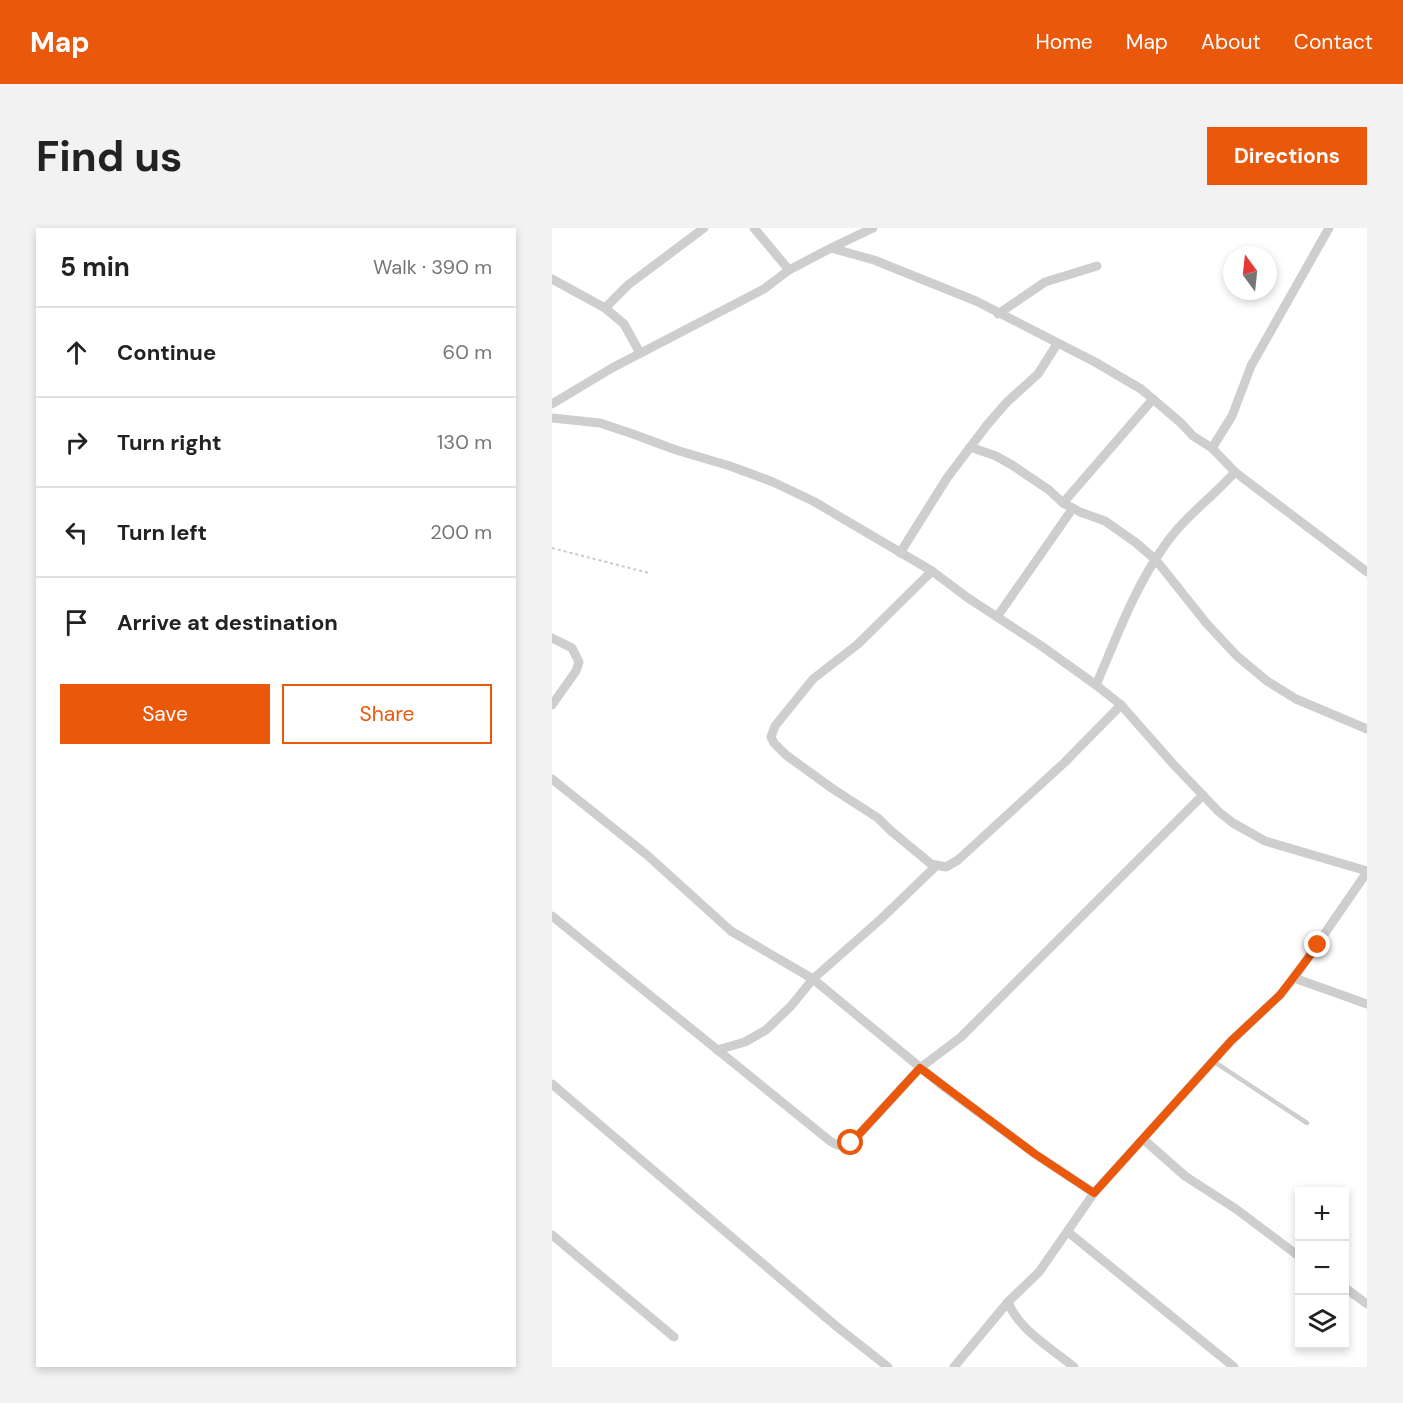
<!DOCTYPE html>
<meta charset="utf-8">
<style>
body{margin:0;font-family:"DM Sans",sans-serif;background:#f2f2f2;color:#222}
.controls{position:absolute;right:18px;bottom:18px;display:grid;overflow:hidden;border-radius:0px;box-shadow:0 3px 9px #0003}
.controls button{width:54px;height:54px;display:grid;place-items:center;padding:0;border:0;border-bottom:2px solid #e0e0e0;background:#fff;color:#222;font:30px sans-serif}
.compass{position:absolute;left:671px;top:18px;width:54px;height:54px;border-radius:50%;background:#fff;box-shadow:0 3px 9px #0003;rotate:345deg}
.stop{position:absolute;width:18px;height:18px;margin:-14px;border:4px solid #ea580c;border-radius:50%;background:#fff}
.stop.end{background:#ea580c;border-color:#fff;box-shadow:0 2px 6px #0008}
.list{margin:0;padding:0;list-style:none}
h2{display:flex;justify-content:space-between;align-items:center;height:78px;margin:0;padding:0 24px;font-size:26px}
h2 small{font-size:20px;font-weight:400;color:#767676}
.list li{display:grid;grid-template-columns:39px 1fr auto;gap:18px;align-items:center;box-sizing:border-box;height:90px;padding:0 24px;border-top:2px solid #e0e0e0}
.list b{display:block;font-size:22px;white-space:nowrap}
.list em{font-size:20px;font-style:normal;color:#767676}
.actions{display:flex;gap:12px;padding:18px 24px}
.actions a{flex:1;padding:14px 0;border:2px solid #ea580c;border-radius:0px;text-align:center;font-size:21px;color:#ea580c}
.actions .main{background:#ea580c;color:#fff}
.icon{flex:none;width:33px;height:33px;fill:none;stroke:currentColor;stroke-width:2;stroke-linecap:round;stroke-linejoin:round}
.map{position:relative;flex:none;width:815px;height:1139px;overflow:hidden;border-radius:0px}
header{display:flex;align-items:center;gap:36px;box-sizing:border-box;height:84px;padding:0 30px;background:#ea580c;color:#fff}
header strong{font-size:28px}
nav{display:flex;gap:33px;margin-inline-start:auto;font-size:21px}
.intro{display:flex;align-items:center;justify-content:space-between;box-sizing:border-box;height:144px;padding:0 36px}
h1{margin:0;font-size:42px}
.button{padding:15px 27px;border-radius:0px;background:#ea580c;color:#fff;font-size:21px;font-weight:700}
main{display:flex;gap:36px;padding:0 36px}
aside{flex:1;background:#fff;border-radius:0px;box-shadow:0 3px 9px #0003}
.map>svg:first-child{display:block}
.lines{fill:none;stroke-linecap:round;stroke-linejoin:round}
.path{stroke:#cbcbcb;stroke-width:2;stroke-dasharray:3 3;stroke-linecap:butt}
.lane{stroke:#cecece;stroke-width:4.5}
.street{stroke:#cecece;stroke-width:9}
.route{stroke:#ea580c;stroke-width:8}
</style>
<header>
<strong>Map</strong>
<nav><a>Home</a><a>Map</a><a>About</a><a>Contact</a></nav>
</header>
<div class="intro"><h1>Find us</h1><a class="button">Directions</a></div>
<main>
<aside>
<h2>5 min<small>Walk · 390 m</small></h2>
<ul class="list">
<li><svg class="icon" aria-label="ahead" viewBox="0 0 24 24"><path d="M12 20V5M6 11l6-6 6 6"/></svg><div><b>Continue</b></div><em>60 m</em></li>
<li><svg class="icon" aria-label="right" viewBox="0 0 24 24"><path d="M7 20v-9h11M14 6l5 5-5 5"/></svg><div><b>Turn right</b></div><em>130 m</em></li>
<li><svg class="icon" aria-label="left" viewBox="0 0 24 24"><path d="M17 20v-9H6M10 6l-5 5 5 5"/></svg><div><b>Turn left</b></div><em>200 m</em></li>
<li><svg class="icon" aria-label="arrive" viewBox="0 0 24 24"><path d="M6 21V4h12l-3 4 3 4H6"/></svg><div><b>Arrive at destination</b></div></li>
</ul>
<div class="actions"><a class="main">Save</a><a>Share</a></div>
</aside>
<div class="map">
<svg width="815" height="1139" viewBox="0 0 815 1139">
<rect width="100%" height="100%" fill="#fff"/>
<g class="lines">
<!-- path -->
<polyline class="path" points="0,320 97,345"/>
<!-- lane -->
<polyline class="lane" points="661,833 755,895"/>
<!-- street -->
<g class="street">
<polyline points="202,0 237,42"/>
<polyline points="279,20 321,0"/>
<polyline points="0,51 53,80 72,96 88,125"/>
<polyline points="53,80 76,57 152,0"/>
<polyline points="446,86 493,54 545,38"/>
<polyline points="0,176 60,140 212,61 237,42 279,20 322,32 424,73 543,134 589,161 629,195 641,208 660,220"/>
<polyline points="0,190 48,195 81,206 124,222 178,238 221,254 261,273 380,343 416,370 488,417 544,457 569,477 622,537 667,584 681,595 713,613 815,643"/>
<polyline points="418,219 444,228 460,237 497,262 511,275 528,284 553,293 583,314 604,332 655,396 685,428 715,453 744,471 815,501"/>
<polyline points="683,244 815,344"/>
<polyline points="511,275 601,171"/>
<polyline points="348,325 395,250 435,197 455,174 486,146 505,116"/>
<polyline points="380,343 306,416 261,451 223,498 219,509 222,515 234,527 281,561 326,590 338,602 379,636 394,639 406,632 512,535 569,477"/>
<polyline points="445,389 521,280"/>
<polyline points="0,410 20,420 27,434 24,443 0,477"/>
<path d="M544,457c21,-48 38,-97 69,-140 19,-28 48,-48 70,-73l-23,-24 20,-32 19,-50 78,-138"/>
<polyline points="0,551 95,627 179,703 261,751 392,859 483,926 542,965"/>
<path d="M0,688l278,225c9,6 16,7 24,-1l66,-72 41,-31 242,-242"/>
<polyline points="742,750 815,776"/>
<polyline points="165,822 193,814 214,802 239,778 261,751 330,690 384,638"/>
<polyline points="0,856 284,1098 336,1139"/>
<polyline points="591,911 633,948 684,981 748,1029"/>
<polyline points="516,1004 682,1139"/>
<polyline points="0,1007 122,1109"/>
<polyline points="792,1059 815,1076"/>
<path d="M456,1074c11,28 43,46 66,65"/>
<polyline points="402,1139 456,1074 487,1044 542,965 679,813 728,767 742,750 815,644"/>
</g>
</g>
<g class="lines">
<!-- route -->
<polyline class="route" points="299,915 368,840 483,926 542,965 679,813 728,767 766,717"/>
</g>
</svg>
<div class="controls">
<button>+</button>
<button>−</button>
<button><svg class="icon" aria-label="layers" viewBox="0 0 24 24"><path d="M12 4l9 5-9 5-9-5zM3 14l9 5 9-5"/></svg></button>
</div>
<svg class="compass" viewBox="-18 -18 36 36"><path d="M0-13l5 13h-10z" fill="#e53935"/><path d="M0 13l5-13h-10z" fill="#767676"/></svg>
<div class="stop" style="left:299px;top:915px"></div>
<div class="stop end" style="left:766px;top:717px"></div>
</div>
</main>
